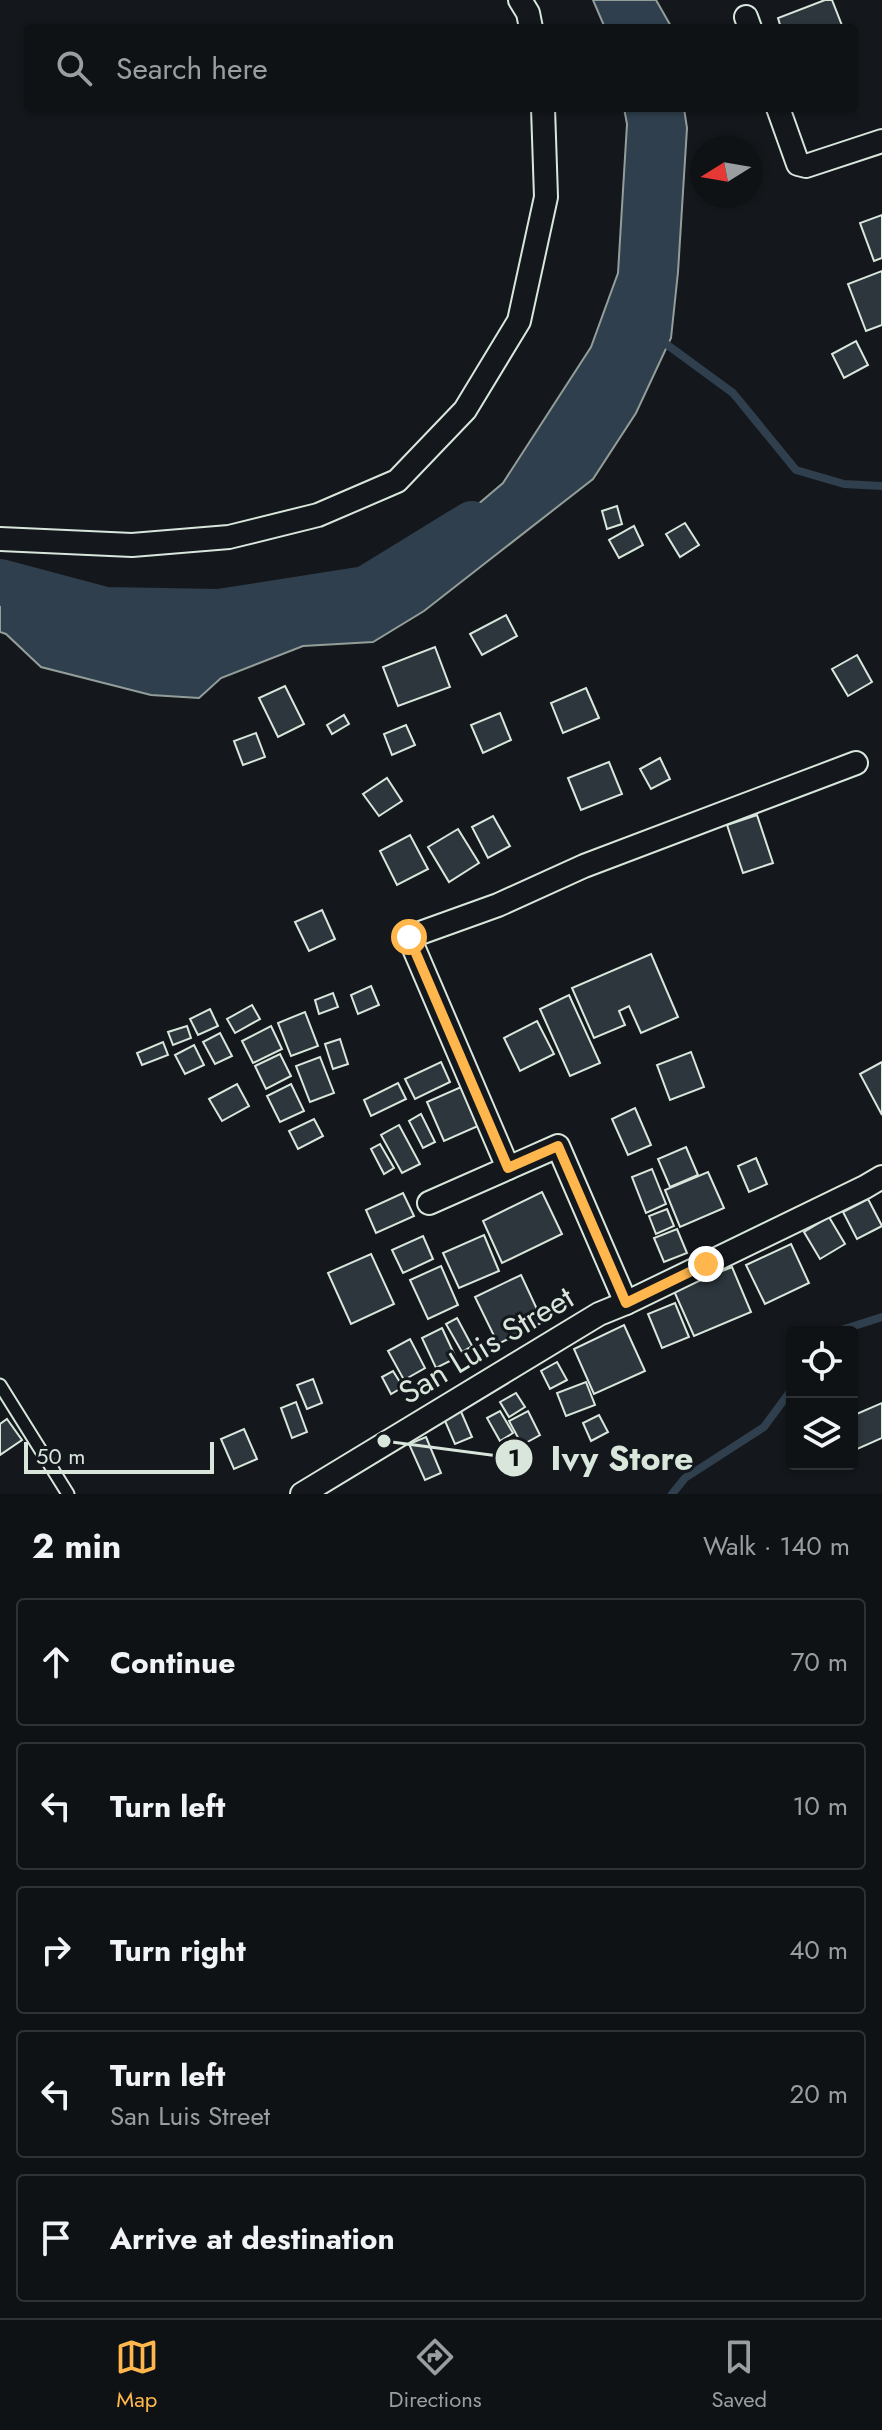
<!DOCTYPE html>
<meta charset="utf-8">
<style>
body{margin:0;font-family:Jost,sans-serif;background:#181b1e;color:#f1f3f6}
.controls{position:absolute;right:24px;bottom:24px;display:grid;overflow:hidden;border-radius:8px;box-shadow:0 2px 6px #0004}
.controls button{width:72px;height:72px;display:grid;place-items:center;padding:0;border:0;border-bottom:2px solid #2f3234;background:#0f1215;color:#f1f3f6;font:40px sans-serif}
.compass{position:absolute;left:690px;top:136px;width:72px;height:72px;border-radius:50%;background:#0f1215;box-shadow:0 2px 6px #0004;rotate:259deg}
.scale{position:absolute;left:24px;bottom:20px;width:190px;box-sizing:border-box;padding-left:8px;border:4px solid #d8e6dc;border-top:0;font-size:22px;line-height:28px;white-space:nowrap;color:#d8e6dc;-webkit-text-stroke:6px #14181c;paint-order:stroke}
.stop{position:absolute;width:24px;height:24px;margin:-18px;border:6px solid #ffb74d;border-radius:50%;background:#fff}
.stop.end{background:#ffb74d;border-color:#fff;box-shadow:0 2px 8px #0008}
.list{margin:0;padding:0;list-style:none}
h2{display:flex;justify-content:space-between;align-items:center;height:104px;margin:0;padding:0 32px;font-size:34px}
h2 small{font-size:26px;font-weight:400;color:#9b9ea0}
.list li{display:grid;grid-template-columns:52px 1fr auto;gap:24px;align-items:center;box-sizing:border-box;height:128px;margin:0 16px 16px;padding:0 16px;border:2px solid #2f3234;border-radius:8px}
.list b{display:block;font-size:30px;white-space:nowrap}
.list p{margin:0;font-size:26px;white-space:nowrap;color:#9b9ea0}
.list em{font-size:26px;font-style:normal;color:#9b9ea0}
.icon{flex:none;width:44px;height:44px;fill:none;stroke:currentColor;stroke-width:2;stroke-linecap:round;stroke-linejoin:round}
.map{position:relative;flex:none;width:882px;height:1494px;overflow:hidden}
.search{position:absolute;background:#0f1215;box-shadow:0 2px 6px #0004;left:24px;right:24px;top:24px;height:88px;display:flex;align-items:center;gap:20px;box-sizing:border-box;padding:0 28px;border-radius:8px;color:#9b9ea0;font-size:30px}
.sheet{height:824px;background:#0f1215}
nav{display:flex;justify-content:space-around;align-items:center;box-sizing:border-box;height:112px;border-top:2px solid #2f3234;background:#0f1215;font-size:22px;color:#9b9ea0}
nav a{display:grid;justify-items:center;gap:4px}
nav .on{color:#ffb74d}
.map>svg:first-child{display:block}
.water{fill:#2f3f4d;stroke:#939e99;stroke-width:2}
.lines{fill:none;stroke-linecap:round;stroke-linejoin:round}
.stream{stroke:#2f3f4d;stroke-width:8}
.river{stroke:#2f3f4d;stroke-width:46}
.building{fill:#2c363c;stroke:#d8e6dc;stroke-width:2}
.service-casing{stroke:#d8e6dc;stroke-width:15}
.minor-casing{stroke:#d8e6dc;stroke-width:26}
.service{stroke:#14181c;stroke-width:11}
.minor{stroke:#14181c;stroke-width:22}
.route{stroke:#ffb74d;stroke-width:10}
.labels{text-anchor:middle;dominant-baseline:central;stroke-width:6;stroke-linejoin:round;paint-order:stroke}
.street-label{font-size:32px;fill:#d8e6dc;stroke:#14181c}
.leader{fill:none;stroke:#d8e6dc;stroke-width:3}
.callout-dot{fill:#d8e6dc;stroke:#14181c;stroke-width:3}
.mark-label{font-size:24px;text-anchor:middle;font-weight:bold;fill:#111}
.callout-label{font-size:34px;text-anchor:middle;font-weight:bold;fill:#d8e6dc;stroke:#14181c;stroke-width:6;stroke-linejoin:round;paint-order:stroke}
</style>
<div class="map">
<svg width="882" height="1494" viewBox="0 0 882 1494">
<rect width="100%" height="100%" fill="#14181c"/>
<!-- water -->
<g class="water">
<polygon points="593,0 656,0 672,28 605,28"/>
<path d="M624,108h60l3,20 -9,144 -7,66 -35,75 -43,66 -169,132 -51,31 -70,4 -82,32 -22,20 -48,-3 -110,-28 -35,-33 -6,-2v-57c19,8 37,17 56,23 96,32 211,23 310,12l64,-65 73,-62 88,-136 27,-74 9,-149z"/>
</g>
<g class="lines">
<!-- stream -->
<g class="stream">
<polyline points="662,341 733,393 796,470 844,484 882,486"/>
<polyline points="835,1332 882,1317"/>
<polyline points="672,1494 685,1478 764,1427 792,1389"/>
</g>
<!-- river -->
<polyline class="river" points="0,582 105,610 219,612 366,589 472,524"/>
</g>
<!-- building -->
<g class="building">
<polygon points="825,0 832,0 843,28 781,28 778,18"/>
<polygon points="882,215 882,258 874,261 860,223"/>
<polygon points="882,271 882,325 866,331 848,284"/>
<polygon points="856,341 868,365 844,378 832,354"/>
<polygon points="617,506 622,524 607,529 602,511"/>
<polygon points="685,523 699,545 680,557 666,534"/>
<polygon points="634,526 643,545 619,558 609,540"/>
<polygon points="506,615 517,636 482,655 470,634"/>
<polygon points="435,647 450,687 398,706 383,667"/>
<polygon points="857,655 872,682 848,696 832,669"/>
<polygon points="285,686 304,724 278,737 259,698"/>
<polygon points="586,688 599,718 563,733 551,703"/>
<polygon points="500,713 511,740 483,753 471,725"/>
<polygon points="344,715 349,724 332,734 327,725"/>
<polygon points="406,725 415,745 392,755 384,734"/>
<polygon points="256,733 265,757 243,765 234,741"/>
<polygon points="660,758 670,779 651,789 640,769"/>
<polygon points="609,762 622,794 581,810 568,778"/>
<polygon points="387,778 402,801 379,816 363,794"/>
<polygon points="757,815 773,863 743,873 727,825"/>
<polygon points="493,816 510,846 488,858 472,827"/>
<polygon points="458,829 479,863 449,882 428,847"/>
<polygon points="410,835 428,869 397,885 380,851"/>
<polygon points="322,910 335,939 309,951 295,922"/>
<polygon points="651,954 678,1017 641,1033 629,1006 619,1011 625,1025 594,1038 572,988"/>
<polygon points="371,986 379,1005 358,1014 351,995"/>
<polygon points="333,993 338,1007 319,1014 315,1000"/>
<polygon points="569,995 600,1063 570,1076 540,1009"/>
<polygon points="252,1005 260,1019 235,1033 227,1019"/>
<polygon points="210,1009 218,1026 198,1035 190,1019"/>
<polygon points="305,1012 318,1046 291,1056 278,1023"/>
<polygon points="537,1021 554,1054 520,1071 504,1038"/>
<polygon points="187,1026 191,1038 173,1045 168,1032"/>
<polygon points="271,1026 282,1049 253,1063 242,1041"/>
<polygon points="220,1033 232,1056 215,1064 203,1042"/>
<polygon points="340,1039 348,1064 333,1069 325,1044"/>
<polygon points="163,1042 168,1055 142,1065 137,1053"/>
<polygon points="194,1045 204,1065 185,1074 175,1055"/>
<polygon points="691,1052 704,1087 670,1100 657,1065"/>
<polygon points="280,1054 291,1076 266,1089 255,1066"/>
<polygon points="320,1057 334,1093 310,1102 296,1066"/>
<polygon points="441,1062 450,1082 415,1099 405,1079"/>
<polygon points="882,1062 882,1115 860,1074"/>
<polygon points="398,1083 406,1099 371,1116 364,1100"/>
<polygon points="237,1084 249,1106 222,1121 209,1099"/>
<polygon points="291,1084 304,1111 280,1122 267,1096"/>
<polygon points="461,1087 478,1126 444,1141 427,1102"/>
<polygon points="635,1108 651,1145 628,1155 612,1119"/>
<polygon points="421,1114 435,1142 423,1148 409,1121"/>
<polygon points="314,1119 323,1136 298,1149 289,1131"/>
<polygon points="399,1125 420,1164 402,1173 381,1135"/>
<polygon points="380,1144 394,1168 384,1174 371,1149"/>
<polygon points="686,1147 698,1175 670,1187 658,1159"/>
<polygon points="756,1158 767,1184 749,1192 738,1166"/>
<polygon points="652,1169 666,1204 646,1213 632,1177"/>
<polygon points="708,1172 724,1208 680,1227 665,1190"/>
<polygon points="542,1192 562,1234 502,1263 483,1221"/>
<polygon points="403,1193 414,1216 376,1233 366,1210"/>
<polygon points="868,1199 882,1226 857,1239 843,1212"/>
<polygon points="667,1209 674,1226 656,1234 649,1216"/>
<polygon points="829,1217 845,1244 820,1259 804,1232"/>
<polygon points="677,1229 687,1253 664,1262 654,1238"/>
<polygon points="484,1235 499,1271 459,1288 443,1253"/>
<polygon points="423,1236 433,1259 403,1273 392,1250"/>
<polygon points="791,1244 809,1283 765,1304 746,1265"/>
<polygon points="371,1254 394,1304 351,1324 328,1273"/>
<polygon points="441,1266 458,1305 428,1319 410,1280"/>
<polygon points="732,1267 751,1312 694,1336 674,1291"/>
<polygon points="521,1275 543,1322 498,1344 475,1297"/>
<polygon points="675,1303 689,1337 662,1348 648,1314"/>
<polygon points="457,1318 472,1346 462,1352 446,1324"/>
<polygon points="624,1325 645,1371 594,1394 574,1349"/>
<polygon points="442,1328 456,1358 436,1368 422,1338"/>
<polygon points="410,1339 425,1368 404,1380 388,1351"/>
<polygon points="557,1362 567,1380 550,1389 541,1371"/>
<polygon points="393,1371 403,1387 391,1394 382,1377"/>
<polygon points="313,1379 322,1403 307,1409 297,1385"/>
<polygon points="586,1382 595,1405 566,1416 557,1393"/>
<polygon points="516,1393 525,1407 509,1417 500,1402"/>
<polygon points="296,1402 307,1432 292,1438 281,1408"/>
<polygon points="882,1403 882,1438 855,1450 852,1442 852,1416"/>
<polygon points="459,1407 472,1437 455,1444 442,1414"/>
<polygon points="500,1411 513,1433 500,1441 487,1418"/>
<polygon points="528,1411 540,1435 522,1445 509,1421"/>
<polygon points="599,1415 608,1432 591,1441 583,1423"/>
<polygon points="7,1419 22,1440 0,1455 0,1424"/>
<polygon points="244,1429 257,1459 234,1469 221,1439"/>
<polygon points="426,1437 441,1473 425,1480 409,1444"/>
</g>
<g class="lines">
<defs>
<polyline id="service" points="0,1385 68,1494"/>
<g id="minor">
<polyline points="520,0 528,13 531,28"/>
<polyline points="746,17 750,28"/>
<polyline points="778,108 798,164 806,166 882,141"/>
<polyline points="0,539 132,545 229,537 318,515 397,481 465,410 519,321 546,197 543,108"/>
<polyline points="508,1168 409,937 498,905 584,866 856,763"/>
<polyline points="429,1203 558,1146 626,1303"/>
<polyline points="302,1494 599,1314 626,1303 865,1187 882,1177"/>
</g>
</defs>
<!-- service casing -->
<use href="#service" class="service-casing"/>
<!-- minor casing -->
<use href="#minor" class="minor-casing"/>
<!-- service -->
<use href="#service" class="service"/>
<!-- minor -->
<use href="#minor" class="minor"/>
</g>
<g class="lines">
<!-- route -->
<polyline class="route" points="409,937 508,1168 558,1146 626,1303 706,1264"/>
</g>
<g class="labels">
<!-- street labels -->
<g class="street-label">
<text transform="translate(486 1345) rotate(-31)">San Luis Street</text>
</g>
</g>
<!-- callouts -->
<path class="leader" d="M384 1441L514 1458"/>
<g class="callout-dot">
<circle cx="384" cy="1441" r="8"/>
<circle cx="514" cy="1458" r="20"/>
</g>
<g class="mark-label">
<text x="514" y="1466">1</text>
</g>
<g class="callout-label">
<text x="622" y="1470">Ivy Store</text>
</g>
</svg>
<div class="controls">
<button><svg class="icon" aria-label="locate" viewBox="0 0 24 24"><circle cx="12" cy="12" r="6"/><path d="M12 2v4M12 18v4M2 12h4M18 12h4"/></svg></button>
<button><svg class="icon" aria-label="layers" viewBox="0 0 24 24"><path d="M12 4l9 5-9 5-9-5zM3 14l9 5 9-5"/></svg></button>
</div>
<svg class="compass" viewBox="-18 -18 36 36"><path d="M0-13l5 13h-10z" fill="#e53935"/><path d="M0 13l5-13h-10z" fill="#9b9ea0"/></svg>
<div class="scale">50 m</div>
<div class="stop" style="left:409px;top:937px"></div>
<div class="stop end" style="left:706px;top:1264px"></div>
<div class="search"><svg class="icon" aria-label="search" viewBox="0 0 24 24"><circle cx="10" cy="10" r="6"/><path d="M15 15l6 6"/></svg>Search here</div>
</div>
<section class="sheet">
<h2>2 min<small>Walk · 140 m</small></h2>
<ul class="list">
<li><svg class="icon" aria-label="ahead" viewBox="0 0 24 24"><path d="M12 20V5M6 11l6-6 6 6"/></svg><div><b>Continue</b></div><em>70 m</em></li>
<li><svg class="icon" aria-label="left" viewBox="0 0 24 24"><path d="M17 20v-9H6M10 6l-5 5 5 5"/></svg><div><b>Turn left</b></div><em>10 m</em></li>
<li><svg class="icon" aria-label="right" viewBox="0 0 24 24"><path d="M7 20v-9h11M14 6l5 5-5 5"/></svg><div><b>Turn right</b></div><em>40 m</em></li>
<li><svg class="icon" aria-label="left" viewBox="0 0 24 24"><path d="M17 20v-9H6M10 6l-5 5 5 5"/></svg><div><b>Turn left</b><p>San Luis Street</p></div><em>20 m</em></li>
<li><svg class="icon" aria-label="arrive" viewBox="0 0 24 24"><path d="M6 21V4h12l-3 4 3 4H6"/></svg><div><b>Arrive at destination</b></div></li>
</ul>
</section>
<nav>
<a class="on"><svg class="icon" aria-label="map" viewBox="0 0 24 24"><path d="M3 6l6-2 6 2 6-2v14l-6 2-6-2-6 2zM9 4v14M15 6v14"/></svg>Map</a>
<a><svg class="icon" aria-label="directions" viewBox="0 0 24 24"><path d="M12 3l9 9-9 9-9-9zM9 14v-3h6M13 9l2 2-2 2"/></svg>Directions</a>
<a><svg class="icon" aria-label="saved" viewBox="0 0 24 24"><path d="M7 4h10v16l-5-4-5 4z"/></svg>Saved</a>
</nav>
